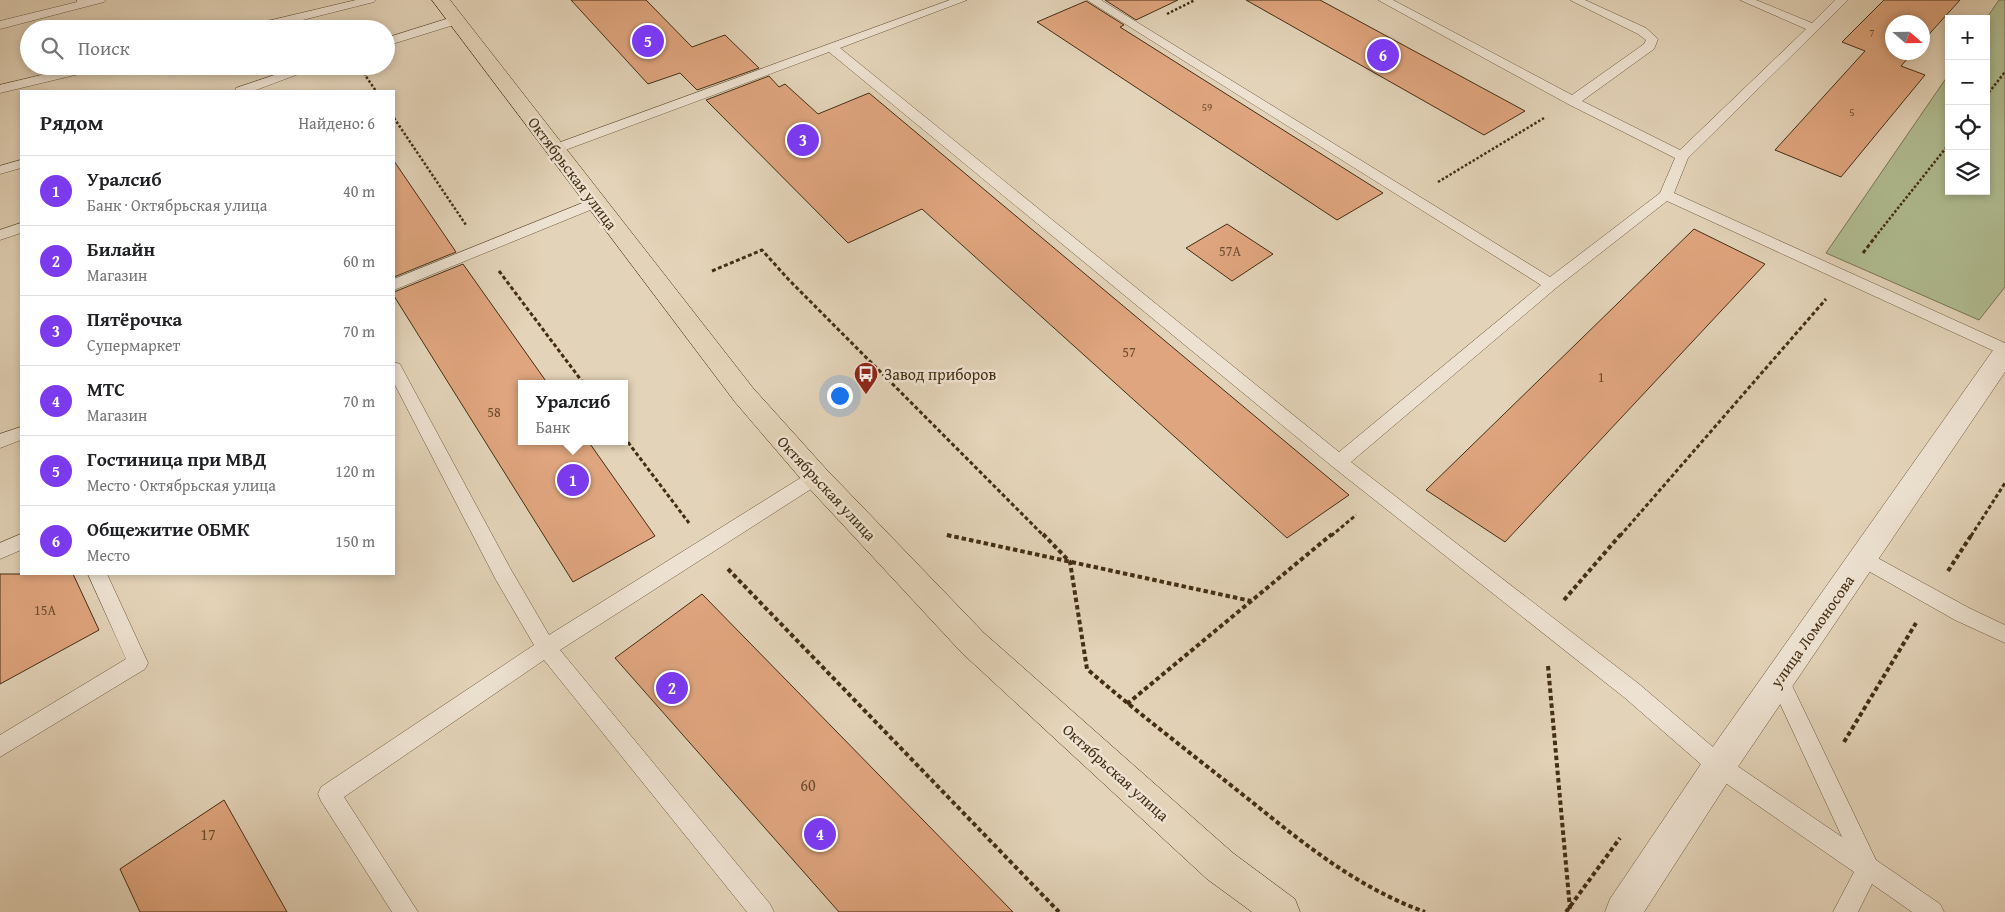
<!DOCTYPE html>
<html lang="ru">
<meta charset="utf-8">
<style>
body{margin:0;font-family:"Gentium Book Plus",serif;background:#f2f2f2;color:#202124}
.controls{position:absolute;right:15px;top:15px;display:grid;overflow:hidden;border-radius:0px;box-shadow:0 2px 8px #0003}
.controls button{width:45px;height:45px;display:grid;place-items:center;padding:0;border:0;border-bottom:1px solid #e0e0e0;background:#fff;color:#202124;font:25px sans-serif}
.compass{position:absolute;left:1885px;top:15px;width:45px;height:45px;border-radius:50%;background:#fff;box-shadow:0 2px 8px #0003;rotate:110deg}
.you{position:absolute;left:839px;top:395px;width:18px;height:18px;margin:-12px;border:4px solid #fff;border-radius:50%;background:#1a73e8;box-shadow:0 0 0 8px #1a73e833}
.badge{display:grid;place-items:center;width:32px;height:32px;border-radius:50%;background:#7c3aed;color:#fff;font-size:16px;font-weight:700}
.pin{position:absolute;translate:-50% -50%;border:2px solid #fff;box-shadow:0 1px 5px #0006}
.popup{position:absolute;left:518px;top:380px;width:110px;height:65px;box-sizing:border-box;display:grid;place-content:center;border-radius:0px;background:#fff;filter:drop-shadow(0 1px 4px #0005);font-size:16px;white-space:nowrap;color:#757577}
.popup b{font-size:19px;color:#202124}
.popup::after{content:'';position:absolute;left:50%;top:100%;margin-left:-10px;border:10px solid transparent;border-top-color:#fff}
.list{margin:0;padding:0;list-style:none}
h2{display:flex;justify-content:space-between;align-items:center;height:65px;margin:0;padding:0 20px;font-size:21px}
h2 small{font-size:16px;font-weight:400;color:#757577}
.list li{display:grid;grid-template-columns:32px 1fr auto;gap:15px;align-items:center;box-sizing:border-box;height:70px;padding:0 20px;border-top:1px solid #e0e0e0}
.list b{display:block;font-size:19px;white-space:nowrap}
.list p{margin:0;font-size:16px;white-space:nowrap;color:#757577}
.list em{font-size:16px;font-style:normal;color:#757577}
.icon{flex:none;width:28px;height:28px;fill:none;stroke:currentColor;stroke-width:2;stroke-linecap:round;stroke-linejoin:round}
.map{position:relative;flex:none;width:2005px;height:912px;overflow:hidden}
.search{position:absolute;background:#fff;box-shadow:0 2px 8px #0003;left:20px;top:20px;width:375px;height:55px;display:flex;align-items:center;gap:12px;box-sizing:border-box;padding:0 18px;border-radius:28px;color:#757577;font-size:19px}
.panel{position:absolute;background:#fff;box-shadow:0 2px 8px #0003;left:20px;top:90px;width:375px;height:485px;border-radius:0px}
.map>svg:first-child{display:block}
.green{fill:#b0bd92;stroke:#7a7652}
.building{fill:#dfa57e;stroke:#442e13}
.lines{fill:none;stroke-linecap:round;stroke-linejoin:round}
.service-casing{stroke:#6c573c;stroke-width:1}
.tertiary-casing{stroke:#6c573c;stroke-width:1}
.primary-casing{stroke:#442e13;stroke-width:1}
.path-far2{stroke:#442e13;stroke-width:2.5;stroke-dasharray:2.5 2;stroke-linecap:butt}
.path-far1{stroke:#442e13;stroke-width:3;stroke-dasharray:4 2.5;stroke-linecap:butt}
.path{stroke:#442e13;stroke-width:4;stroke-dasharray:4.5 3;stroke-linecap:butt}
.service{fill:#ede2d1;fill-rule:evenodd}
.tertiary{fill:#ede2d1;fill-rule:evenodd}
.primary{fill:#e3d3b8;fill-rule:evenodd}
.labels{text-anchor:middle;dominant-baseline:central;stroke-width:5;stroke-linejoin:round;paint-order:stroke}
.far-number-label{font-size:11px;fill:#6b4c2e}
.number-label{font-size:14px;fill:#6b4c2e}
.street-label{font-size:16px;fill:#442e13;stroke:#ede2d1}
.poi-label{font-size:16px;fill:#442e13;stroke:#ede2d1;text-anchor:start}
.near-number-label{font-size:16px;fill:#6b4c2e}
</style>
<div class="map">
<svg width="2005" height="912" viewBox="0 0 2005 912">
<rect width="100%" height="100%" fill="#e3d3b8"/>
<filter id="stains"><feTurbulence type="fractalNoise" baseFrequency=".004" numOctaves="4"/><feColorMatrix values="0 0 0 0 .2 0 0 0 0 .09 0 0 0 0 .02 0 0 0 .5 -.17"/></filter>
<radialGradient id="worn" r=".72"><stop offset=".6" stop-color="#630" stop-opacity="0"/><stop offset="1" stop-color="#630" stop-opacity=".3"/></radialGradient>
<!-- green -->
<polygon class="green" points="1999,0 2005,0 2005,287 1979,320 1826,253 1949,74 1949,191 1986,191 1986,19"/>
<!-- building -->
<g class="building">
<polygon points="571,0 646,0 692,47 725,35 759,68 697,90 680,73 648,84"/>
<polygon points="1105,0 1178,0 1136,20"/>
<polygon points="1246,0 1320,0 1525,111 1484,135"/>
<polygon points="1884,0 1960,0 1922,42 1922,22 1892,22 1892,52 1913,52 1901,66 1925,75 1841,177 1775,150 1865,51 1842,42"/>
<polygon points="1086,1 1124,25 1120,27 1383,193 1337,220 1037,22"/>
<polygon points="769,76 779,87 785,84 818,114 869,93 1349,495 1287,538 922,209 848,243 706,100"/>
<polygon points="394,161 456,252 394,277"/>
<polygon points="1227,224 1273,254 1232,281 1186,248"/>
<polygon points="1694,229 1765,264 1505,542 1426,490"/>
<polygon points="463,264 548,384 522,384 522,441 588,441 655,536 573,582 394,296 394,292"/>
<polygon points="0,574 73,574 99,630 0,684"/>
<polygon points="702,594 1013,912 839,912 615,658"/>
<polygon points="224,800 287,912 140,912 120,869"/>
</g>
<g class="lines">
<defs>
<g id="service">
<polygon points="77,0 106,0 104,2 0,29 0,21 77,2"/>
<polygon points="356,0 376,0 374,2 267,29 245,29 247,26"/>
<polygon points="950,0 967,0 840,48 1339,452 1541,285 1087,0 1101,0 1550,277 1660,193 1675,158 1568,104 1378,0 1393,0 1572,95 1644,44 1646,40 1638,34 1570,0 1585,0 1646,28 1658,39 1654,49 1582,101 1680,150 1806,29 1740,0 1756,0 1812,23 1835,0 1848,0 1688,158 1674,193 2005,343 2005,356 1667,201 1556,288 1351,462 1639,684 1727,759 1842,837 1769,680 1772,673 1779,671 1786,673 1876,860 1940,904 1944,912 1912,912 1872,884 1858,912 1833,912 1854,872 1711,773 1625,698 1333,467 829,52 560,152 555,153 548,149 550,146"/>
<polygon points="456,16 460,17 460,23 386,46 386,38"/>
<polygon points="79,66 102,66 100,69 0,93 0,85"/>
<polygon points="301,66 320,66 253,91 235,91 236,88"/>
<polygon points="21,160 21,168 0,174 0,166"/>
<polygon points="595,198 602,203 600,206 394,290 394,279"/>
<polygon points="21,223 21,233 0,240 0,230"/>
<polygon points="394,362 400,364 402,368 510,568 549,635 810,472 816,470 822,472 825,477 822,482 560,650 770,904 774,912 747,912 544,660 344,797 418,912 392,912 321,801 318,794 321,787 534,645 496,580 394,383"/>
<polygon points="21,427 21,440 0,448 0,434"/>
<polygon points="21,534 21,550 0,559 0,543"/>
<polygon points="1863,550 1969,608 2005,625 2005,643 1955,620 1856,564 1854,558 1856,552"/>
<polygon points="88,574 107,574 148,663 145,669 0,757 0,735 126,659"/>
</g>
<polygon id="tertiary" points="2005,343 2005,372 1731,777 1644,912 1605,912 1610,899 1707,755 1996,346"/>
<polygon id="primary" points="432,0 450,0 753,388 826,469 984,633 1233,853 1295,899 1300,912 1252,912 1207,879 962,653 806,485 735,402"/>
</defs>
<!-- service casing -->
<use href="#service" class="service-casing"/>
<!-- tertiary casing -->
<use href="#tertiary" class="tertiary-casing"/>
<!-- primary casing -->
<use href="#primary" class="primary-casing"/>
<!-- path-far2 -->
<g class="path-far2">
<polyline points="1167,14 1195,0"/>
<polyline points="372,66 365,75 376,91"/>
<polyline points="1986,96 2005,72"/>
<polyline points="394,118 466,225"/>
<polyline points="1438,182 1544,118"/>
<polyline points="1875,237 1949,144"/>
</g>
<!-- path-far1 -->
<g class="path-far1">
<polyline points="1863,253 1876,236"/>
<polyline points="499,271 584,384"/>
<polyline points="712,271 762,250 789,280 1044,536"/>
<polyline points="624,437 689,523"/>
<polyline points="947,535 950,536"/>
<polyline points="1331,536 1356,515"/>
<polyline points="1620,536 1826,299"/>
<polyline points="1971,536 2005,483"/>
</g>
<!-- path -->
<g class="path">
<path d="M1043,534l27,28 17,107c52,45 106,86 160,129 56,45 109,89 178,114"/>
<polyline points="947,535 1251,601"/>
<polyline points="728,569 1059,912"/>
<polyline points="1948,571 1972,534"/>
<polyline points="1564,600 1621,534"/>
<polyline points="1548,666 1570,909"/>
<polyline points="1127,704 1332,534"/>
<polyline points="1844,742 1916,623"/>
<polyline points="1566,912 1620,838"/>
</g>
<!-- service -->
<use href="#service" class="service"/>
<!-- tertiary -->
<use href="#tertiary" class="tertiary"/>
<!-- primary -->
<use href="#primary" class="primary"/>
</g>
<!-- icons -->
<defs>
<symbol id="bus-pin" viewBox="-11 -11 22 30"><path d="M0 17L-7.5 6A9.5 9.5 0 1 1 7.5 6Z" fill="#8f2418" stroke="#ede2d1"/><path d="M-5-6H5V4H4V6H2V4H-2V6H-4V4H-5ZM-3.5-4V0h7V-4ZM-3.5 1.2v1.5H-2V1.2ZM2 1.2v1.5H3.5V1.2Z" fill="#fff"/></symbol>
</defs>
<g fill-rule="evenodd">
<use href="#bus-pin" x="852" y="360" width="28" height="38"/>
</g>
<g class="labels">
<!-- far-number labels -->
<g class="far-number-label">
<text x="1872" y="32">7</text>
<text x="1207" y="107">59</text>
<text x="1852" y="112">5</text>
</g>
<!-- number labels -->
<g class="number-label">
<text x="1230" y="251">57А</text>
<text x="1129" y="352">57</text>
<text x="1601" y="377">1</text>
<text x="494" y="412">58</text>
<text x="45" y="610">15А</text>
</g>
<!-- street labels -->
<g class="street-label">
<text transform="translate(573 173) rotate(53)">Октябрьская улица</text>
<text transform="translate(827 488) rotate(47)">Октябрьская улица</text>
<text transform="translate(1812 631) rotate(-55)">улица Ломоносова</text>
<text transform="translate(1116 772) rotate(42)">Октябрьская улица</text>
</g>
<!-- poi labels -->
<g class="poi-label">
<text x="884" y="374">Завод приборов</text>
</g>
<!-- near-number labels -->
<g class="near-number-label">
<text x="808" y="785">60</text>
<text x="208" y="834">17</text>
</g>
</g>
<rect width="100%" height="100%" filter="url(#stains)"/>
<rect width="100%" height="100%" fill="url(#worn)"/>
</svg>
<div class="controls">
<button>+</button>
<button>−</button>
<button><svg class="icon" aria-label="locate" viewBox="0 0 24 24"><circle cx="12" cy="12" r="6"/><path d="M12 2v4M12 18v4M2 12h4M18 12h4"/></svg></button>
<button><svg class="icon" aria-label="layers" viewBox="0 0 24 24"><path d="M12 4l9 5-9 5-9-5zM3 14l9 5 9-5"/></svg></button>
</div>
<svg class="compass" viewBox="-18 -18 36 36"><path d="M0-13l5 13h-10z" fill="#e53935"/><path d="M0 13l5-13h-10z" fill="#757577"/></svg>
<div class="you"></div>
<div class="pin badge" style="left:573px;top:480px">1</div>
<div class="popup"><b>Уралсиб</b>Банк</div>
<div class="pin badge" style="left:672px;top:688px">2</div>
<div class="pin badge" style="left:803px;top:140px">3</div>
<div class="pin badge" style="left:820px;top:834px">4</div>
<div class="pin badge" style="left:648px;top:41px">5</div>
<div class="pin badge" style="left:1383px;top:55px">6</div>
<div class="search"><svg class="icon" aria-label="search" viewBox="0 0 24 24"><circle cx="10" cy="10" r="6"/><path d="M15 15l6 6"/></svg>Поиск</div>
<section class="panel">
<h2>Рядом<small>Найдено: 6</small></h2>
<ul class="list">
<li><span class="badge">1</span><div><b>Уралсиб</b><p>Банк · Октябрьская улица</p></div><em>40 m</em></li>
<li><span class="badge">2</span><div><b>Билайн</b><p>Магазин</p></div><em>60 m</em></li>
<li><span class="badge">3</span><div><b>Пятёрочка</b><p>Супермаркет</p></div><em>70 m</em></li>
<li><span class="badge">4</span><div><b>МТС</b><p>Магазин</p></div><em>70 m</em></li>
<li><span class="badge">5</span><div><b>Гостиница при МВД</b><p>Место · Октябрьская улица</p></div><em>120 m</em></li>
<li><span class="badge">6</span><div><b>Общежитие ОБМК</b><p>Место</p></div><em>150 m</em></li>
</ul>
</section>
</div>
